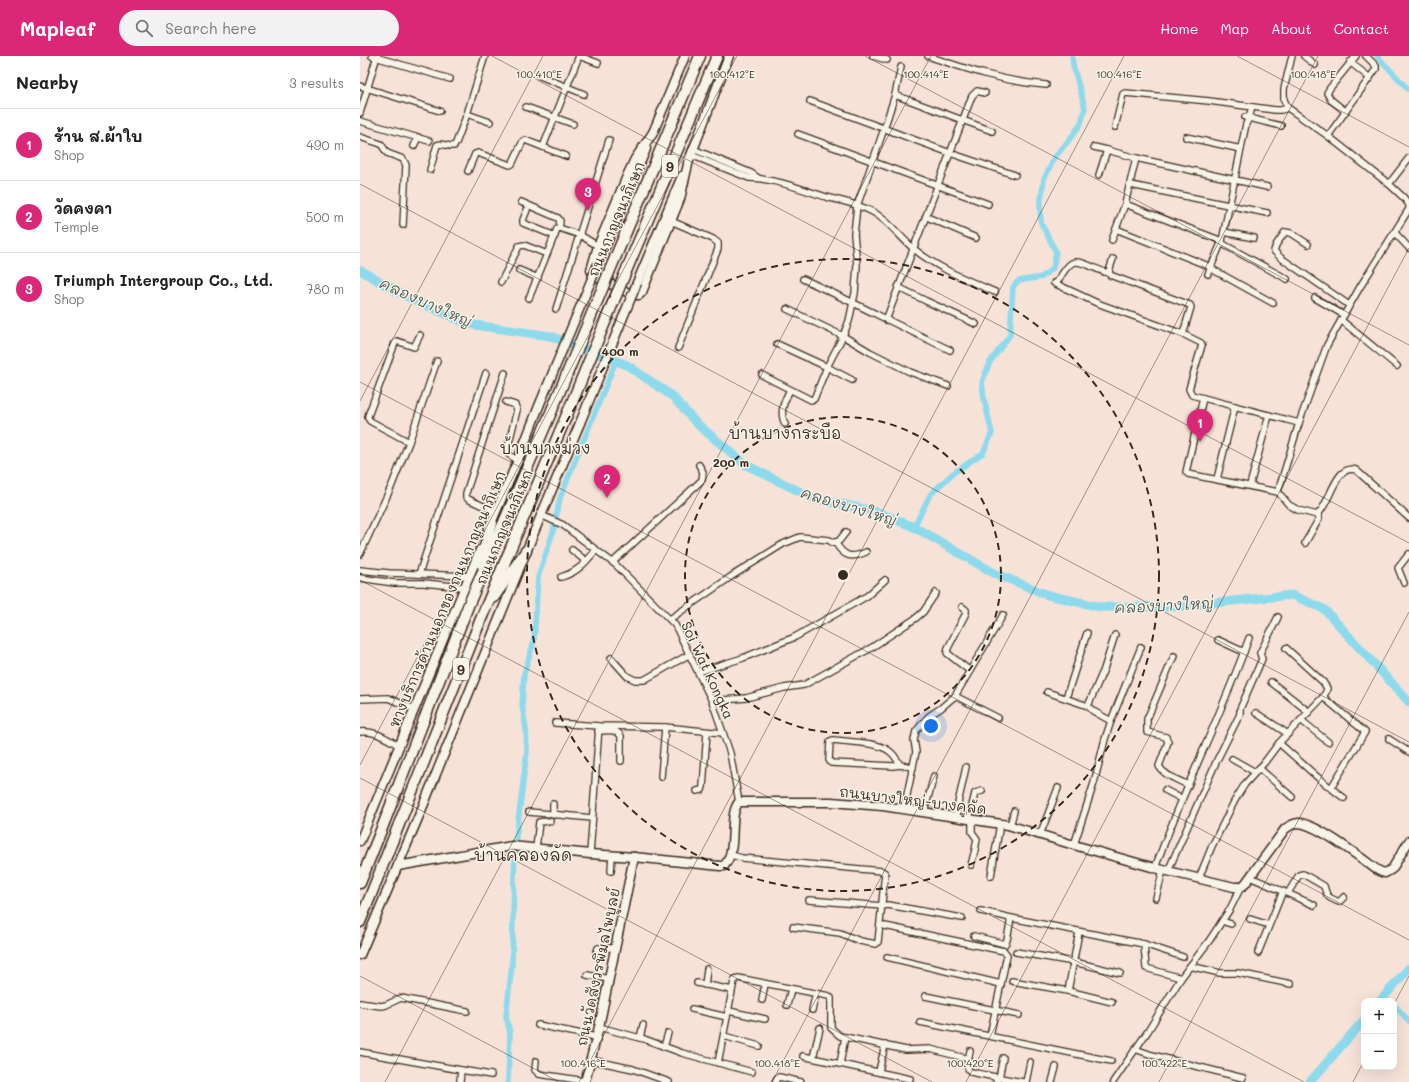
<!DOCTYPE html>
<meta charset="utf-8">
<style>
body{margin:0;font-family:Mali,"Playpen Sans Thai",sans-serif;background:#f2f2f2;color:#222}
.controls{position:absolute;right:12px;bottom:12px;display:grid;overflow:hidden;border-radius:8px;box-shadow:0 4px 16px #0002}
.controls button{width:36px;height:36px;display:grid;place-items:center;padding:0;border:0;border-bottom:1px solid #e0e0e0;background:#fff;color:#222;font:20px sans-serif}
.you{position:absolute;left:571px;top:670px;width:14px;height:14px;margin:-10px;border:3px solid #fff;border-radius:50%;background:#1a73e8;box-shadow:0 0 0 6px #1a73e833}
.badge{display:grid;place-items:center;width:26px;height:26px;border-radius:50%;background:#db2777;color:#fff;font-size:13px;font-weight:700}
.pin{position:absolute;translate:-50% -33px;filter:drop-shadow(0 1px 2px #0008)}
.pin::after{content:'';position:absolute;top:21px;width:14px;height:12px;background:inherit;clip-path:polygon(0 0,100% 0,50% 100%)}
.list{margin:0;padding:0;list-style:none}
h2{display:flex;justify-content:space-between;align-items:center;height:52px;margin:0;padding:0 16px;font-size:17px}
h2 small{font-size:13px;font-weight:400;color:#767676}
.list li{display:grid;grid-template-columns:26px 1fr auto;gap:12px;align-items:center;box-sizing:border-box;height:72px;padding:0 16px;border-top:1px solid #e0e0e0}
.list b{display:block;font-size:15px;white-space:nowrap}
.list p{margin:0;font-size:13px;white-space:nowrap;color:#767676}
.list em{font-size:13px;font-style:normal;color:#767676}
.icon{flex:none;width:22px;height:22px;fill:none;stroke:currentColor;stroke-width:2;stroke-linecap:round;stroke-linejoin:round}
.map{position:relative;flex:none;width:1049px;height:1026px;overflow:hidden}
header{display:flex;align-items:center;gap:24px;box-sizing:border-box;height:56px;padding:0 20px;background:#db2777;color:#fff}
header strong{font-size:19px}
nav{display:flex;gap:22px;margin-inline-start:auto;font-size:14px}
.search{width:280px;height:36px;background:#f2f2f2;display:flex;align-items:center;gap:10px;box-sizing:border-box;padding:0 14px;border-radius:22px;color:#767676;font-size:15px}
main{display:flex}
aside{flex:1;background:#fff}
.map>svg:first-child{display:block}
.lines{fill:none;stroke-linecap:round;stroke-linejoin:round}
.canal{stroke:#8ddaec;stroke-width:5.5}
.river{stroke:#8ddaec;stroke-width:9}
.street-casing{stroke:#3b2a1e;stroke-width:8}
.secondary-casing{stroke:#3b2a1e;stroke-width:11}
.highway-casing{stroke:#3b2a1e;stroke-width:13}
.street{stroke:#f7f3e8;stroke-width:5.5}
.secondary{stroke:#f7f3e8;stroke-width:8}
.highway{stroke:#f7f3e8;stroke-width:10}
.secondary-bridge-casing{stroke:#3b2a1e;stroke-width:11;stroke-linecap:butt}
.highway-bridge-casing{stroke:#3b2a1e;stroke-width:13;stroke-linecap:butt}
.secondary-bridge{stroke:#f7f3e8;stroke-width:8}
.highway-bridge{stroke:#f7f3e8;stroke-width:10}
.ticks{fill:none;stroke:#3b2a1e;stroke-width:1;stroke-opacity:0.45}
.ring{fill:none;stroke:#3b2a1e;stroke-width:2;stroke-dasharray:7 5}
.labels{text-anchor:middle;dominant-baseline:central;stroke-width:3;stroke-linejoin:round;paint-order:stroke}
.shield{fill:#f7f3e8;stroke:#73665b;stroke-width:1}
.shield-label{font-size:13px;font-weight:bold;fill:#3b2a1e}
.street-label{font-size:14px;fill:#3b2a1e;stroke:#f7f3e8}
.water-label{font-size:15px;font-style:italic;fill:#505652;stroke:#f7f3e8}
.quarter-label{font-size:16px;fill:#3b2a1e;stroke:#f7f3e8}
.ticks-label{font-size:10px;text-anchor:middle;fill:#3b2a1e;stroke:#f7f3e8;stroke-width:3;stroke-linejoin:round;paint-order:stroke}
.centre{fill:#3b2a1e;stroke:#f7f3e8;stroke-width:2}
.ring-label{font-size:12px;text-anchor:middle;font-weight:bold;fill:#3b2a1e;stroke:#f7f3e8;stroke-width:3;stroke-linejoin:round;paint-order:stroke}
</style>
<header>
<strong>Mapleaf</strong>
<div class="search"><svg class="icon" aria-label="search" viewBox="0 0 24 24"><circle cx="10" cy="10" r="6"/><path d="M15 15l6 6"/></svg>Search here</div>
<nav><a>Home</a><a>Map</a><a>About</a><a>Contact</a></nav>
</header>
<main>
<aside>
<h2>Nearby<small>3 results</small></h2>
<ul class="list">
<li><span class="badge">1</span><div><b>ร้าน ส.ผ้าใบ</b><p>Shop</p></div><em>490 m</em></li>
<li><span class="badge">2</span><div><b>วัดคงคา</b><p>Temple</p></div><em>500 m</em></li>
<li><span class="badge">3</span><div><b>Triumph Intergroup Co., Ltd.</b><p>Shop</p></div><em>780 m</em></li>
</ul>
</aside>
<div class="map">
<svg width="1049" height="1026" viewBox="0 0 1049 1026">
<rect width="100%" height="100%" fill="#f7e2d8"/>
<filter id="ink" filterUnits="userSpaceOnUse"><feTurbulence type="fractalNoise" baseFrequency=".025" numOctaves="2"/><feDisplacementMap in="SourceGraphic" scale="8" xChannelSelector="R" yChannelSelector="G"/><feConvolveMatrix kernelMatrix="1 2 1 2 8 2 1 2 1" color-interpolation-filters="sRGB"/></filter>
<g filter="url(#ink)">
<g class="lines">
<!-- canal -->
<g class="canal">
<polyline points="1017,0 1049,34"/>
<polyline points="554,471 570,439 592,418 623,397 632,377 624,343 622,326 630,306 650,279 653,231 658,225 682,221 693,212 696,196 681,167 680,150 684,123 695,101 713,79 721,67 725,52 713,9 712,0"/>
<polyline points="1023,942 1028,945"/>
<polyline points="1034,949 1049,965"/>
<polyline points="148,1026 150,977 146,960 152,909 154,820 156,782 167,695 166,673 162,649 164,618 174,585 178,521 193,476 200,442 256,305"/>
</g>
<!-- river -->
<g class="river">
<polyline points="0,214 43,239 108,268 190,280 267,309 312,340 336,367 386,409 453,442 517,456 554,471 634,517 688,539 741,551 814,551 932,539 964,553 1049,646"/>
<polyline points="1020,945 1049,912"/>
<polyline points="950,1026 1004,964"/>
</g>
<defs>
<g id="street">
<polyline points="12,0 90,23"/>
<polyline points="513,0 527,4"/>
<path d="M568,0c38,13 77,26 118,29"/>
<polyline points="944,0 955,9"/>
<polyline points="990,6 1010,22"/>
<polyline points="180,20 224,38"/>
<polyline points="0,30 80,55"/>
<polyline points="535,39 632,75"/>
<polyline points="450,45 590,97 655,119"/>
<polyline points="166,51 213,68"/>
<polyline points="985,55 971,44 967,37 970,32 996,0"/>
<polyline points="0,57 17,0"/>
<polyline points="107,58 130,66"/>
<polyline points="885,61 921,70"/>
<polyline points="0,65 69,85"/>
<polyline points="755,71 763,38 765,37 849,45 915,54 921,54 928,52"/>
<polyline points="438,78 628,148"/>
<polyline points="968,80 1016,13 1016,10 1006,0"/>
<polyline points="0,81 21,88 27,97 43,103 46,109 43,169"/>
<polyline points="826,81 881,93"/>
<polyline points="54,90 58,81"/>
<polyline points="183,91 219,0 238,7"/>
<polyline points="734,91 747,94"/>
<polyline points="333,93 391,117 398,122"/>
<path d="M331,99l58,23c24,0 55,12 77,19 16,4 33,7 47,15 16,9 27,25 41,37 23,19 53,31 81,43"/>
<path d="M70,114l7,-25c5,-3 11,2 17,1l2,-3 11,-29 18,-58"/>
<polyline points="108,115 115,98 118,97 150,109 152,108 163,85 165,84 206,100"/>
<polyline points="739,119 747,94 776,102 907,131"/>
<polyline points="1029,128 1049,102"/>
<polyline points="771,129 907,157"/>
<polyline points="161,146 198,162 200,165 199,172"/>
<polyline points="765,148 862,185"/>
<polyline points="167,154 163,164 163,167 195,180"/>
<polyline points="567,161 616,182"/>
<polyline points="311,165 353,183 358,187 358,193 318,292"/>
<polyline points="756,173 851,211"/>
<polyline points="864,176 894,182"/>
<polyline points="1035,177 1049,192"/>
<polyline points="752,184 765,148 776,102"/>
<polyline points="861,187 927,223"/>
<polyline points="948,188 931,177 925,176 916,189 914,195 921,202 989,249"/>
<polyline points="753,203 749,215 750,219 830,249 831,251 823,278"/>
<polyline points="850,212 913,247"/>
<polyline points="159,214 178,222"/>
<polyline points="848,218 862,185 886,68 889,62 892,51"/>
<path d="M443,223c50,23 98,48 147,71"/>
<polyline points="141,226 159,190 164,189 187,198 197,173 199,172 220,179 238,190"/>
<polyline points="694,227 737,247 823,278 841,287 842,289 829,333 832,339 939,367"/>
<path d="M696,228c4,-6 9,-17 16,-21 8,-5 27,9 37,10"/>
<polyline points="538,231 566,245 616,268"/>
<polyline points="169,242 187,198"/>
<polyline points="955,242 984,259"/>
<polyline points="196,253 249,84"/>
<polyline points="427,253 483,280 510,296 550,316 588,330"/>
<polyline points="526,264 612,40 617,35 625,37"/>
<polyline points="981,264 1037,310"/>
<polyline points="417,288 467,311 492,324"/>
<polyline points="402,319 451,344 454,343 467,311 483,280 489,265 495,237 497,209 494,178 497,150 524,73 535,39 541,11"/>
<path d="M843,342l-17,74 2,2 90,18 11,13 9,5 19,5c13,-10 18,-52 39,-45l53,48"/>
<path d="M146,346l9,3 2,5 -10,41c1,5 7,7 11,9"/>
<path d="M425,368c-6,-12 -1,-23 5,-34"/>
<polyline points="49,386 77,305"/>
<polyline points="857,423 875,350"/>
<polyline points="890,429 909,359"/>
<polyline points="918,436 939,367 967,289 1000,231 1049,153 1049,149 1044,142 1029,128 968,80 928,52 924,44 924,33 932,0"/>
<polyline points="136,456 108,443 106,441 106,437 145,317"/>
<polyline points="181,459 203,469 256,509 315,569 352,645 370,697 379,746"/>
<path d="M475,486c9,15 16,17 31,10"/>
<polyline points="945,487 959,463 959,457"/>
<polyline points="212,494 226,505"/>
<polyline points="0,498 32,429 49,386 10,365 8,362 8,360 35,287 37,285 54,291 60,279"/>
<polyline points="253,506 342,424 343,416 339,409"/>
<polyline points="0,514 29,517 109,520"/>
<polyline points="59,518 126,317"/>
<path d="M201,521c17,-5 24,-14 35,-27"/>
<polyline points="0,522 34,527 63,527 104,531"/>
<polyline points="1044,527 1038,512 1049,498"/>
<polyline points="602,551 606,554 606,557 588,592 587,597 610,615"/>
<polyline points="310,563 372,520 423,488 440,481 469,484 473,487 479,485 486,476"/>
<polyline points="858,584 884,596"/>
<path d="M814,600l-27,63v13l19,5 2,5 -9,24c5,10 20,14 29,19"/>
<polyline points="251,602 267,620 275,624 284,624 330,598"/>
<polyline points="338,616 383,602 435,581 507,540 525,524"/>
<polyline points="911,626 949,656"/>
<polyline points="687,636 728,650 733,655 751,665"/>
<polyline points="595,640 638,662"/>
<polyline points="963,641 1005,676 971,732"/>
<polyline points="706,642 727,577"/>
<polyline points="0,643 28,642 54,653"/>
<polyline points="352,645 386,642 424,632 444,629 511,592 556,562 563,556 576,537"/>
<polyline points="728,650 744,613 755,579"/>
<polyline points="896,657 928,678"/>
<polyline points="941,664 968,686"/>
<polyline points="195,667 239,670 305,671 363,677"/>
<path d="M238,675c8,0 18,-3 23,5v25"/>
<path d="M0,676c15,-2 27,7 40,14"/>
<polyline points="1029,683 1049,696"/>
<polyline points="919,687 963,726 984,742"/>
<polyline points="872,703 895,716"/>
<path d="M540,709c-3,-6 -6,-11 -12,-15 -13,-8 -39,-8 -55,-10l-3,1 -1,19 2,3 62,3 7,-1 13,2"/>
<polyline points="899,712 932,741"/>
<polyline points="301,721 305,671"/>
<polyline points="805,734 822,743"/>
<polyline points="337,735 342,734 343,731 347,676"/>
<polyline points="544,753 556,696 554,684 556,675 569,660 581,652 595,640 643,559"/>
<polyline points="169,756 232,762"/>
<polyline points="564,756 574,720"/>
<polyline points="193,759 193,748"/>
<polyline points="595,761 606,711"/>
<polyline points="609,763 615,737 622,735"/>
<polyline points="650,770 654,755"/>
<polyline points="680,779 698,732"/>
<polyline points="714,789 734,727 745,683 751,665 781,591"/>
<polyline points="176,792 179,766 190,765"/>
<polyline points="230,798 239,670"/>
<polyline points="371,799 382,802 522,815 525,817 518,886 516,888 500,885 480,877 433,871"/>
<polyline points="611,809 615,794 617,783 612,776 612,763"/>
<path d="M795,812c28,-78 66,-152 94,-230"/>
<polyline points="251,815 252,799"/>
<polyline points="808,815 857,704 880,658 880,653 902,603 900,597 918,561"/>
<polyline points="631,820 640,768"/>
<polyline points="890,821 954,849"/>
<polyline points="839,822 852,790 875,744 885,728 904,707 919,687 963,641 966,636 967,632 963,626 926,592"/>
<path d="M928,837l11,-18 4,-1 21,12c3,11 3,11 15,16l5,-5"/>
<polyline points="796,842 803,814"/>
<polyline points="449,844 522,850 528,849 602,862"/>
<polyline points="621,855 651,862 784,888 786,912 821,922"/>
<polyline points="890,863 909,869"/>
<polyline points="862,865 871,868"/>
<polyline points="520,869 644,895 647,899 630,980"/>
<polyline points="614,880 645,888 647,884 651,862"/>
<polyline points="784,888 823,901"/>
<polyline points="656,896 714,906 760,917"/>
<polyline points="898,897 923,835"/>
<polyline points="236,898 238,892 256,892"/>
<polyline points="527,901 641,928"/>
<polyline points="830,910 860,917 878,917 931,928"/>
<polyline points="227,919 249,923"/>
<polyline points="652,925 708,935 752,946"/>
<polyline points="337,927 372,934"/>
<polyline points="345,929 347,913"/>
<polyline points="708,935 719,876"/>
<polyline points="565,940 659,959"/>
<polyline points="402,944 405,928"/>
<polyline points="0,947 21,950 26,949 41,942 107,955"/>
<polyline points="427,949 431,933"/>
<polyline points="332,953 367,961"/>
<polyline points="452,954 456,937"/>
<polyline points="369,955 405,963"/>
<polyline points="560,966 751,1005"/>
<polyline points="178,969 236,981"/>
<polyline points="239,971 284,983 322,997 392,1016"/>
<polyline points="364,980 399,990"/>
<polyline points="280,982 283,969"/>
<polyline points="304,991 308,977"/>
<polyline points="775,993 792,999 883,1022"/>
<path d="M610,995c-1,7 -6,16 1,21l24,5 2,5"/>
<polyline points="0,996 101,1014 100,1026"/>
<polyline points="443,1000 550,1023"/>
<polyline points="453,1002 460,972"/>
<polyline points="231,1004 273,1013 309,1026"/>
<polyline points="176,1005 175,1014 179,1018 225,1025"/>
<polyline points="358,1007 374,925 375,923 378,922 469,940 471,942 471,972 480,980 485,981 546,994 570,993 609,1003"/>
<polyline points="480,1008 485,981"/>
<polyline points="101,1014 131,1019"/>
<polyline points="519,1015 525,989"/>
<polyline points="635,1021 663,1026"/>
<polyline points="639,1022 643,1002"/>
<polyline points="415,1026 417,1022 419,1021 441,1026"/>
<polyline points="666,1026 670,1006"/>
<polyline points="692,1026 696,1011"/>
<polyline points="753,1026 788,975 821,922 849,885 870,853 881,831"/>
</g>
<g id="secondary">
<polyline points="294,75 275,103 267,120 238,190 231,214 234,220 273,239 279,239 282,236 320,143 329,104"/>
<polyline points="292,79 325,0"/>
<polyline points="328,107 369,0"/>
<polyline points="238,208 286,93"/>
<polyline points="277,227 322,120"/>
<polyline points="129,472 158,404 179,350"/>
<polyline points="0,785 120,494"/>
<path d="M38,810l114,-20 78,8 44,3 86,9h4c15,-17 3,-50 15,-64h92l52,4 125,19 66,20 81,23 79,19h7l4,-3 40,-55c4,-3 8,-6 14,-6 16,1 51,27 65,37 6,4 13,12 21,13l7,-4 17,-28"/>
<polyline points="0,899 61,755 175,474 220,367"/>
<polyline points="225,1026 239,971 274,801"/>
</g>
<g id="highway">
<polyline points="250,214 340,0"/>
<polyline points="264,220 357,0"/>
<polyline points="120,507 132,467"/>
<polyline points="134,541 166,495"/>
<polyline points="0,827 24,767 108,550 192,354"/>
<polyline points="0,866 123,558 206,361"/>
</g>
</defs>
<!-- street casing -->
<use href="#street" class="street-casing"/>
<!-- secondary casing -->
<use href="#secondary" class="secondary-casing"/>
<!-- highway casing -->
<use href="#highway" class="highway-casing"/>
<!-- street -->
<use href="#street" class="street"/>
<!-- secondary -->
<use href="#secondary" class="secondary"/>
<!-- highway -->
<use href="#highway" class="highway"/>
<defs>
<g id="secondary-bridge">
<polyline points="179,350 238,208"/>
<polyline points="220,367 277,227"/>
</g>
<g id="highway-bridge">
<polyline points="192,354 250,214"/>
<polyline points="206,361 264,220"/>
</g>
</defs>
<!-- secondary-bridge casing -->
<use href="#secondary-bridge" class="secondary-bridge-casing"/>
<!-- highway-bridge casing -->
<use href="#highway-bridge" class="highway-bridge-casing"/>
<!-- secondary-bridge -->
<use href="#secondary-bridge" class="secondary-bridge"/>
<!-- highway-bridge -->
<use href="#highway-bridge" class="highway-bridge"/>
</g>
</g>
<!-- ticks -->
<path class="ticks" d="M132,0l917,487M505,0l544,289M877,0l172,91M0,128l1049,558M0,326l1049,558M0,345l183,-345M0,524l944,502M0,709l377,-709M0,722l572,304M0,920l199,106M1034,948l15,-28M25,1026l546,-1026M219,1026l545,-1026M412,1026l546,-1026M606,1026l443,-834M799,1026l250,-470M993,1026l11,-21"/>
<!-- distance rings -->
<g class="ring">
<circle cx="483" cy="519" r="158"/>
<circle cx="483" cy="519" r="316"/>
</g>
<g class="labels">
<!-- shield labels -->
<g class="shield">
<rect x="302" y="99" width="16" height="22" rx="3"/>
<rect x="93" y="602" width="16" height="22" rx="3"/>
</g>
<g class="shield-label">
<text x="310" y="110">9</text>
<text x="101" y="613">9</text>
</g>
<!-- street labels -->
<g class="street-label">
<text transform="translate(256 163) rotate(-67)">ถนนกาญจนาภิเษก</text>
<text transform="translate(144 471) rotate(-67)">ถนนกาญจนาภิเษก</text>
<text transform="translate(87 543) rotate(-67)">ทางบริการด้านนอกของถนนกาญจนาภิเษก</text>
<text transform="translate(348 614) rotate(65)">Soi Wat Kongka</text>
<text transform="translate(553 744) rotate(7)">ถนนบางใหญ่-บางคูลัด</text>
<text transform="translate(238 911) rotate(-78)">ถนนวัดสังวรพิมลไพบูลย์</text>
</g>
<!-- water labels -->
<g class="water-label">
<text transform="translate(66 246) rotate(24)">คลองบางใหญ่</text>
<text transform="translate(489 450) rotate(17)">คลองบางใหญ่</text>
<text transform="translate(804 549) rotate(-3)">คลองบางใหญ่</text>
</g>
<!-- quarter labels -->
<g class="quarter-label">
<text x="425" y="376">บ้านบางกระบือ</text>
<text x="185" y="391">บ้านบางม่วง</text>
<text x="163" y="798">บ้านคลองลัด</text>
</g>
</g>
<g class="ticks-label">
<text x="179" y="22">100.410°E</text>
<text x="372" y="22">100.412°E</text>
<text x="566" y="22">100.414°E</text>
<text x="759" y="22">100.416°E</text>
<text x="953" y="22">100.418°E</text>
<text x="223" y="1011">100.416°E</text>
<text x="417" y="1011">100.418°E</text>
<text x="610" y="1011">100.420°E</text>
<text x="804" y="1011">100.422°E</text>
</g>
<circle cx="483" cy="519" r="6" class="centre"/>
<g class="ring-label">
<text x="260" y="300">400 m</text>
<text x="371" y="411">200 m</text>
</g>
</svg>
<div class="controls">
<button>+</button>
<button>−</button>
</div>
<div class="you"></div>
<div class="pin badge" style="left:840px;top:386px">1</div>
<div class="pin badge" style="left:247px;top:442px">2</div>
<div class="pin badge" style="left:228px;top:155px">3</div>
</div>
</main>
